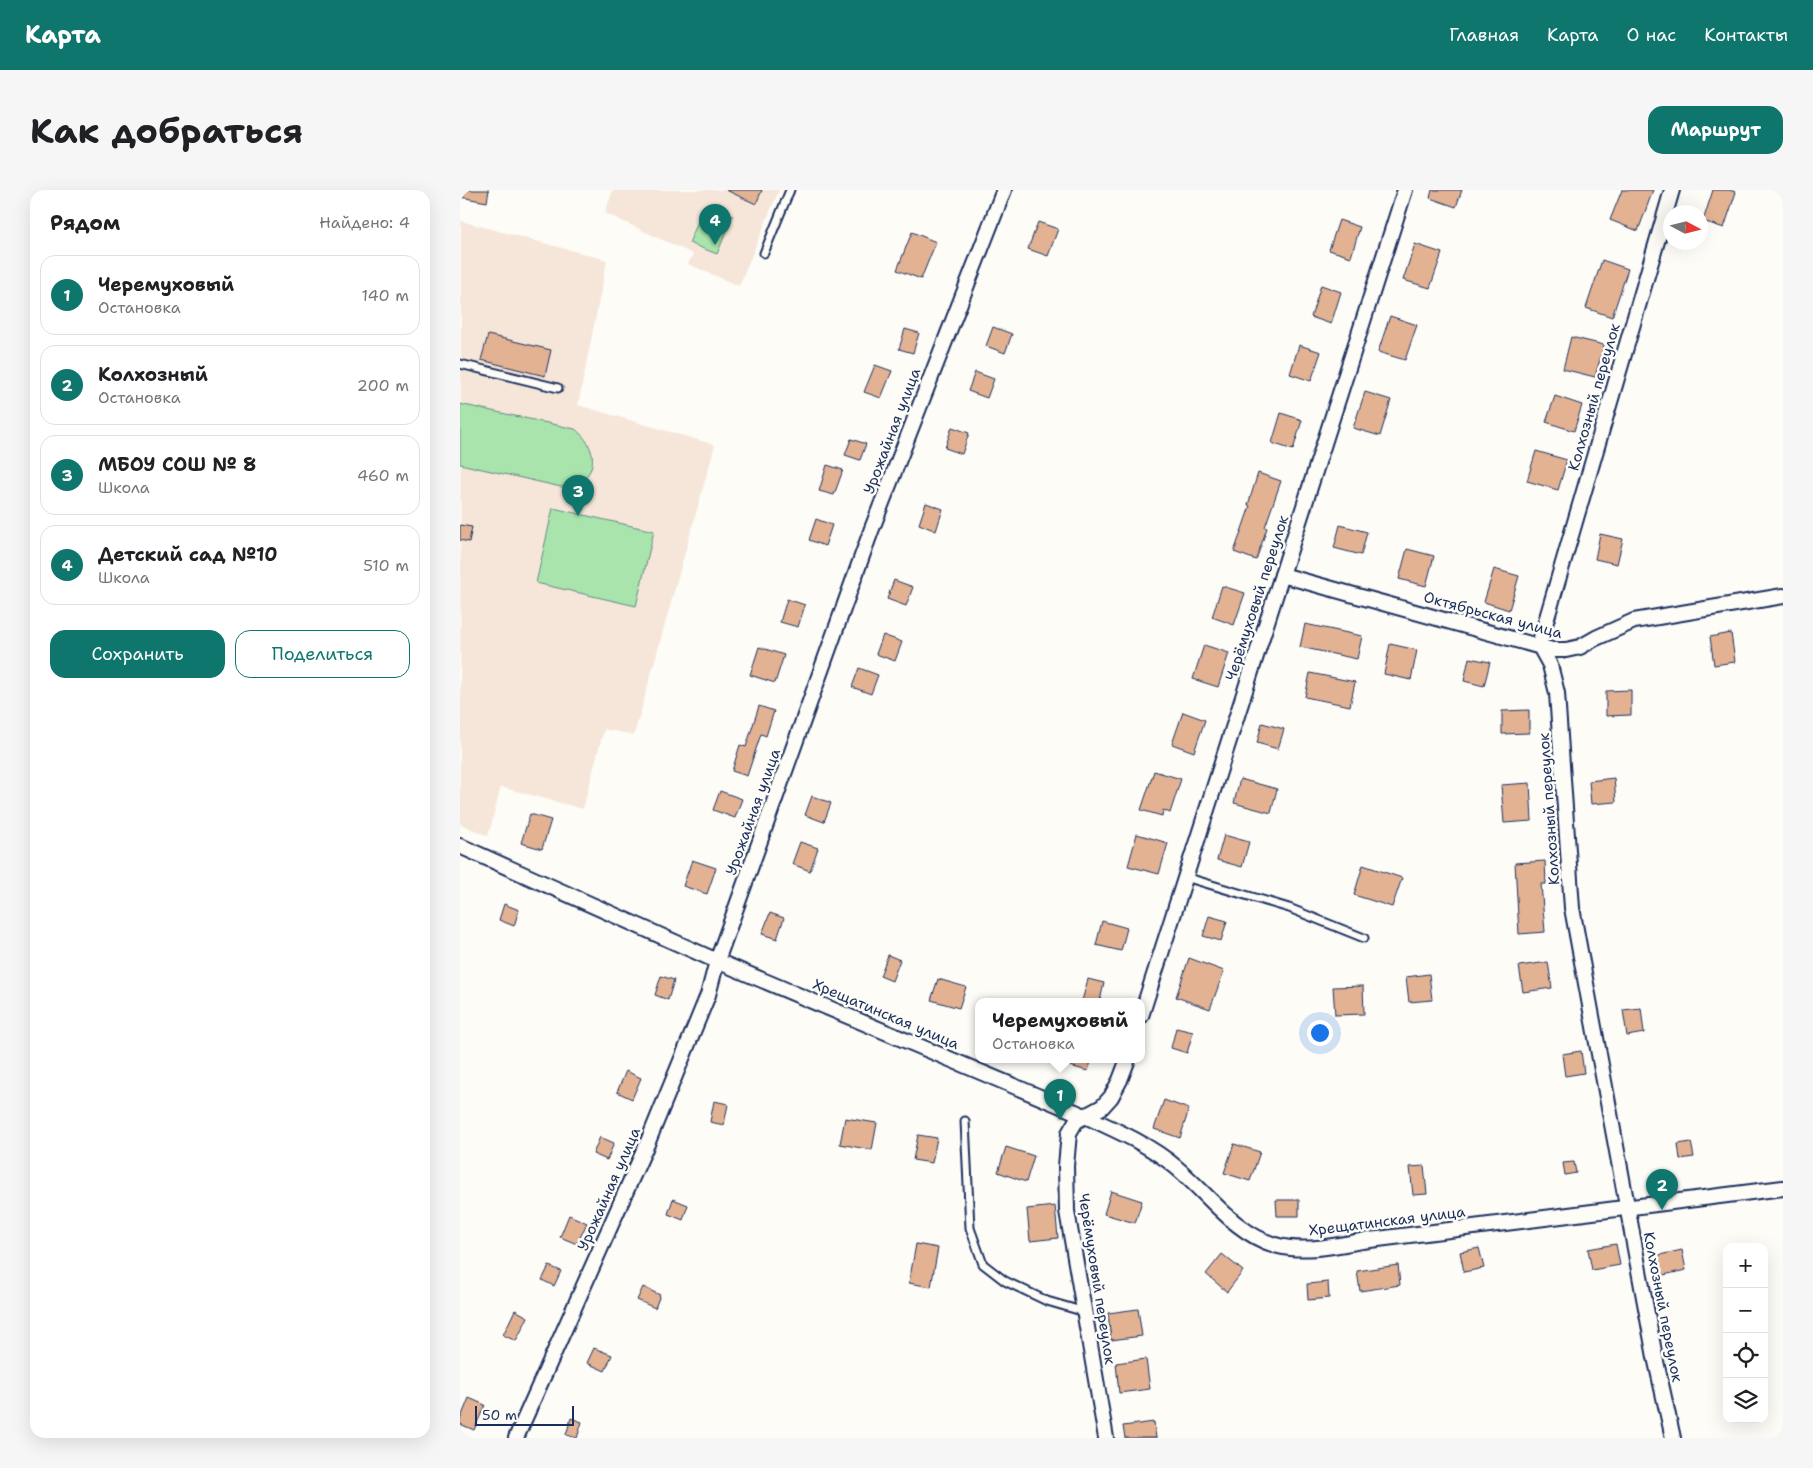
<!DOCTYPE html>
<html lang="ru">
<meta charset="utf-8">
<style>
body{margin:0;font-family:"Shantell Sans",sans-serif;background:#f6f6f6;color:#202124}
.controls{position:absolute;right:15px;bottom:15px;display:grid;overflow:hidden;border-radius:10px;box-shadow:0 5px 20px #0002}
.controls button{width:45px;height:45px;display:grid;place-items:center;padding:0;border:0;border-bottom:1px solid #e0e0e0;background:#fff;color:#202124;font:25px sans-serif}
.compass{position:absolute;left:1203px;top:15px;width:45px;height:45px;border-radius:50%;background:#fff;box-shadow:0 5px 20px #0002;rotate:97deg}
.scale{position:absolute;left:15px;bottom:12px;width:99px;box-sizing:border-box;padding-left:5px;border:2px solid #1b2f5e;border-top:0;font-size:14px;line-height:18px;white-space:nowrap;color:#1b2f5e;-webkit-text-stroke:4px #fdfcf7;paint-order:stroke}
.you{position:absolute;left:859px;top:842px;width:18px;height:18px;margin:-12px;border:4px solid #fff;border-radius:50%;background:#1a73e8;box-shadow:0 0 0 8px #1a73e833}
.badge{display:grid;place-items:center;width:32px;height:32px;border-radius:50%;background:#0f766e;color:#fff;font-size:16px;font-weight:700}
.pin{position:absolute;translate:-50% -41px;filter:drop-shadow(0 1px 2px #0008)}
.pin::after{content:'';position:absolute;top:26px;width:18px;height:15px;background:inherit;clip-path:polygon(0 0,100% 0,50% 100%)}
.popup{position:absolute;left:515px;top:808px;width:170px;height:65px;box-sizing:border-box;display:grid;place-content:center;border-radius:10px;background:#fff;filter:drop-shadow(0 1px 4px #0005);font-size:16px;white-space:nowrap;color:#757577}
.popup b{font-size:19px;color:#202124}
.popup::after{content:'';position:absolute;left:50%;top:100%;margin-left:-10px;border:10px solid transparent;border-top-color:#fff}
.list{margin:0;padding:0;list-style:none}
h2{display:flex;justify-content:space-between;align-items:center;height:65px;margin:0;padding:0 20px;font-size:21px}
h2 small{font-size:16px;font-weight:400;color:#757577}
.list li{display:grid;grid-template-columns:32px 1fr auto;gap:15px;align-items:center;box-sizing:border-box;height:80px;margin:0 10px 10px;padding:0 10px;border:1px solid #e0e0e0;border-radius:15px}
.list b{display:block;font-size:19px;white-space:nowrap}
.list p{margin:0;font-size:16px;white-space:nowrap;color:#757577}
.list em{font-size:16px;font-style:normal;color:#757577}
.actions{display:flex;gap:10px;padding:15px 20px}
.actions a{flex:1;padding:11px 0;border:1px solid #0f766e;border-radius:15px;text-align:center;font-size:18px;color:#0f766e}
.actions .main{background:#0f766e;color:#fff}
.icon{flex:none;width:28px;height:28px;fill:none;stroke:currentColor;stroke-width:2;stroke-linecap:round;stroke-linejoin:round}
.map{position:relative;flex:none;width:1323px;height:1248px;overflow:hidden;border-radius:15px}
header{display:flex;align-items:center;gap:30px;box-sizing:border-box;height:70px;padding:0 25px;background:#0f766e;color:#fff}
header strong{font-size:24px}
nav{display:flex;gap:28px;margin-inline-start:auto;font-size:18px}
.intro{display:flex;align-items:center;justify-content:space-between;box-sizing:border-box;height:120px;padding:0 30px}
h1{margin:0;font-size:35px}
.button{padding:12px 22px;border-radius:15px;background:#0f766e;color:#fff;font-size:18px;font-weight:700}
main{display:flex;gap:30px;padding:0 30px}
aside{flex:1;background:#fff;border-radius:15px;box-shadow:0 5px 20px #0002}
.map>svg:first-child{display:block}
.built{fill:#f5e6d9}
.green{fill:#a8e4ab;stroke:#628a84}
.building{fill:#e2b293;stroke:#1b2f5e}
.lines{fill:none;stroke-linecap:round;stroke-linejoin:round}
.service-casing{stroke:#1b2f5e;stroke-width:11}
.minor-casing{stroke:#1b2f5e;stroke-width:18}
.service{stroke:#fdfcf7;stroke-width:7}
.minor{stroke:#fdfcf7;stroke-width:14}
.labels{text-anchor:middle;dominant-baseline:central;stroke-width:5;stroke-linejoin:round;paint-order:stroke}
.street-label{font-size:15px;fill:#1b2f5e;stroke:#fdfcf7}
</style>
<header>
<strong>Карта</strong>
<nav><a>Главная</a><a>Карта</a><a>О нас</a><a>Контакты</a></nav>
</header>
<div class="intro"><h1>Как добраться</h1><a class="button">Маршрут</a></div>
<main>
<aside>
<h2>Рядом<small>Найдено: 4</small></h2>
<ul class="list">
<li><span class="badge">1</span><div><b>Черемуховый</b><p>Остановка</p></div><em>140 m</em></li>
<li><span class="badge">2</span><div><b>Колхозный</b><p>Остановка</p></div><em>200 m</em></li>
<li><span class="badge">3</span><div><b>МБОУ СОШ № 8</b><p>Школа</p></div><em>460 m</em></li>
<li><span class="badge">4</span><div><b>Детский сад №10</b><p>Школа</p></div><em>510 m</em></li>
</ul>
<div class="actions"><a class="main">Сохранить</a><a>Поделиться</a></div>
</aside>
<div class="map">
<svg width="1323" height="1248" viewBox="0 0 1323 1248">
<rect width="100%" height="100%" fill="#fdfcf7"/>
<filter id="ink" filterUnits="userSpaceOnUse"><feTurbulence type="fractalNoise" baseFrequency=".02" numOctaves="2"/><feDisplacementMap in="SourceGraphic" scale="10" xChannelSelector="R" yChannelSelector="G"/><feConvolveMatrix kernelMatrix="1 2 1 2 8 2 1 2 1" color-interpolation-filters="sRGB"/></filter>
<g filter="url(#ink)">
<!-- built -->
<g class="built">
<polygon points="153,0 319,0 279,96 228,74 233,64 145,23"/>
<polygon points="1,31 147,70 118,215 255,255 174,545 144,539 123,619 41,597 28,646 0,634"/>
</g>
<!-- green -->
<g class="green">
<polygon points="245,15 273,26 257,64 229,53"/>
<path d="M0,214l115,25c27,21 23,55 -14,58l-101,-23z"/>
<polygon points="93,318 194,341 176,416 76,393"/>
</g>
<!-- building -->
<g class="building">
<polygon points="0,0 29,0 27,12 0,7"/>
<polygon points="266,0 302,0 296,14"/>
<polygon points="972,0 1002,0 996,17 970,8"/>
<polygon points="1162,0 1193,0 1178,41 1150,30"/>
<polygon points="1253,0 1269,0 1276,2 1264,38 1243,31"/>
<polygon points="879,30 900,37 891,67 869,60"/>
<polygon points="578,32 598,39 588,66 568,59"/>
<polygon points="452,42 476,52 461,89 437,80"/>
<polygon points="955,54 982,63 970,98 943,90"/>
<polygon points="1142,70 1168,79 1152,127 1126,118"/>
<polygon points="861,95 881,102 871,134 851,127"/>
<polygon points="930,126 957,135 945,170 918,162"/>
<polygon points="533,137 552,144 545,163 526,156"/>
<polygon points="445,139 459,143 453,163 439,159"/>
<polygon points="28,145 91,160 85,186 21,170"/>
<polygon points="1111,147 1144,155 1135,187 1103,179"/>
<polygon points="839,155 861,162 851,191 830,184"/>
<polygon points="415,175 432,181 421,208 404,202"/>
<polygon points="515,182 534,189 527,208 508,201"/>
<polygon points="905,202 931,210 920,246 893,238"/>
<polygon points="1095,206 1122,215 1114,241 1086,232"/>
<polygon points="821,223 842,230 833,260 812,253"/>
<polygon points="492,237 509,243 502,264 485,258"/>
<polygon points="391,249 406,254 400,270 385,265"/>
<polygon points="1076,261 1107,270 1098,300 1067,291"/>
<polygon points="367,275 383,280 374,305 359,301"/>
<polygon points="798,283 821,291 805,337 807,338 796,370 774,362 790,316 788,315"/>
<polygon points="466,313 483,319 476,341 459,334"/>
<polygon points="356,329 372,335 365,356 349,350"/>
<polygon points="0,335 12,337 9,352 0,350"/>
<polygon points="880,335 907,342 901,365 874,358"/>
<polygon points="1140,344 1163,349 1157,374 1135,369"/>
<polygon points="947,359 974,366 966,396 939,389"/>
<polygon points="1034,379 1059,386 1049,420 1024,412"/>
<polygon points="434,390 453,397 446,416 427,409"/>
<polygon points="762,396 785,403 774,435 752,427"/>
<polygon points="327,409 345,415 338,437 320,432"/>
<polygon points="845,434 902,446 897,469 840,457"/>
<polygon points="1271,443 1275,472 1254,475 1250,447"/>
<polygon points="423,445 442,452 435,471 416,464"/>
<polygon points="930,454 957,460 951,490 924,484"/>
<polygon points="744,455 769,463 758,497 733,489"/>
<polygon points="299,457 324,465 315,493 290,485"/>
<polygon points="1009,468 1030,472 1024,496 1004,491"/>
<polygon points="399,478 418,485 411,504 392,497"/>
<polygon points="850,483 895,492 890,516 845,507"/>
<polygon points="1171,500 1171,525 1146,526 1146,501"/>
<polygon points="299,516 314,521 306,546 301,544 287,586 272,581 280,555 286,557"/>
<polygon points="1069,520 1069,543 1042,544 1042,521"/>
<polygon points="723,522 745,530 734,562 712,554"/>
<polygon points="802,533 824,539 818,559 797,553"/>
<polygon points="694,581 721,589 710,623 703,620 702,626 681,620"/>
<polygon points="1154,588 1156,612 1131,614 1129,591"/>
<polygon points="780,589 817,599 811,623 774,613"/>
<polygon points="1070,593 1072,631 1044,633 1041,595"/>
<polygon points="260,601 282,609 275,628 253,620"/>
<polygon points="352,606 371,613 364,632 345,625"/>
<polygon points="70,624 91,630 82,659 61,653"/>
<polygon points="677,644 708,653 699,684 668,676"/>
<polygon points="764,645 789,652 782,677 757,670"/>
<polygon points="340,652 358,658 350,681 332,674"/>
<polygon points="232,670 256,678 247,704 223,696"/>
<polygon points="1085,671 1086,694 1081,694 1085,742 1059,744 1055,673"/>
<polygon points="903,675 942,688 932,717 894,705"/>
<polygon points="44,714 59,720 54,736 39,730"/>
<polygon points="310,723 324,728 317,749 302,744"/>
<polygon points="749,726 767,731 761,751 743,746"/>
<polygon points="642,731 667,738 661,761 636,755"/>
<polygon points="428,765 440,770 432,791 420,786"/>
<polygon points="729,768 764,781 750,819 716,807"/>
<polygon points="1088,772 1092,798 1063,802 1059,776"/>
<polygon points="969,784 972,810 949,812 946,787"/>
<polygon points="201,786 214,790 208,810 195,805"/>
<polygon points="478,789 506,797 499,818 471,810"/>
<polygon points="628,789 644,793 640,811 622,811"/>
<polygon points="903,796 904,824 875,825 873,797"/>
<polygon points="1181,818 1184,843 1167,846 1163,820"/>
<polygon points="716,838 733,842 727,863 711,858"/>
<polygon points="1121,861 1124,883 1105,886 1102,864"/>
<polygon points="596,869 632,869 628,881 595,872"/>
<polygon points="166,881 181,888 172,909 157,902"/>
<polygon points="704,910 729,919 720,948 694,939"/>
<polygon points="254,911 268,914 264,935 250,932"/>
<polygon points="385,928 417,933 412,960 380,954"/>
<polygon points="458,945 477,948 472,973 453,970"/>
<polygon points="140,947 154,953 147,970 133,964"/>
<polygon points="1231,952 1234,967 1220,969 1218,954"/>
<polygon points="774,954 800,962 790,991 764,983"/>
<polygon points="546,957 574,966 566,992 538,982"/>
<polygon points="1114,972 1116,983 1105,985 1103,973"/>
<polygon points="964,976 967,1004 953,1005 950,977"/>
<polygon points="651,1001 682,1011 675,1033 644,1024"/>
<polygon points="213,1009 228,1015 223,1030 208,1024"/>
<polygon points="816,1010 839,1010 839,1026 817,1026"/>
<polygon points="595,1016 598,1048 570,1051 567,1019"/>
<polygon points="109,1025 127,1033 117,1054 100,1047"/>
<polygon points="456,1054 478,1058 471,1097 449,1093"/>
<polygon points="1156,1054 1160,1075 1132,1080 1128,1059"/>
<polygon points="1019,1058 1024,1078 1004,1082 1000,1062"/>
<polygon points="1222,1060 1226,1080 1199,1086 1195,1066"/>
<polygon points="762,1064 783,1081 767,1102 746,1084"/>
<polygon points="938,1075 940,1095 900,1101 897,1081"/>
<polygon points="89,1076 101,1081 94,1096 82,1090"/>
<polygon points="868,1092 869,1108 848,1110 847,1094"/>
<polygon points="183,1097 200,1105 195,1118 177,1110"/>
<polygon points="678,1119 682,1146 651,1150 648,1123"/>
<polygon points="55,1120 68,1127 56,1151 43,1145"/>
<polygon points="134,1158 152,1165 145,1181 127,1173"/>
<polygon points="686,1169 690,1199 659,1203 656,1173"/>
<polygon points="9,1208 25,1215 14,1240 0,1234 0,1230"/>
<polygon points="111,1228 122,1232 117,1248 106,1245"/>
<polygon points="694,1232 696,1248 665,1248 663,1236"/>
</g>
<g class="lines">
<defs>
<g id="service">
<polyline points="304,63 330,0"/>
<polyline points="0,174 98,198"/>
<polyline points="725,687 829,718 904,748"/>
<polyline points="505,931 510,1038 523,1074 545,1091 587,1111 625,1122"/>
</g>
<g id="minor">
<polyline points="1212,0 1079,455 1090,475 1097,503 1112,718 1195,1167 1213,1248"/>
<polyline points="822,385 1092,460 1106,460 1120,457 1136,448 1174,431 1323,406"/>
<path d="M0,656l257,115 368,155c33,15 65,29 92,52 31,26 59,66 98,77 28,8 59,1 87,-4l421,-53"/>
<polyline points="681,826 945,0"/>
<polyline points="56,1248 187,954 248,805 257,771 411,341 544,0"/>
<polyline points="646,1248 607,1021 606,976 609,943 616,931 642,917 651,907 660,890 668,869"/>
</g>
</defs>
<!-- service casing -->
<use href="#service" class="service-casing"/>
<!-- minor casing -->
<use href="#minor" class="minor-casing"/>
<!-- service -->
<use href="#service" class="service"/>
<!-- minor -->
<use href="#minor" class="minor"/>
</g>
</g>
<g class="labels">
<!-- street labels -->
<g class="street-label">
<text transform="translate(1134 207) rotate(-74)">Колхозный переулок</text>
<text transform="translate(432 241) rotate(-69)">Урожайная улица</text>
<text transform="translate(797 408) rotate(-72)">Черёмуховый переулок</text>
<text transform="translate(1033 425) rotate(15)">Октябрьская улица</text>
<text transform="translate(1089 619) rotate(-94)">Колхозный переулок</text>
<text transform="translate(293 622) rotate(-70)">Урожайная улица</text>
<text transform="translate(426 824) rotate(23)">Хрещатинская улица</text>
<text transform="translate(149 999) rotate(-66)">Урожайная улица</text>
<text transform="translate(927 1031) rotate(-7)">Хрещатинская улица</text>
<text transform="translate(637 1089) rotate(81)">Черёмуховый переулок</text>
<text transform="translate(1203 1117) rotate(79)">Колхозный переулок</text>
</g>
</g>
</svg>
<div class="controls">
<button>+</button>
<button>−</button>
<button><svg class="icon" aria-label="locate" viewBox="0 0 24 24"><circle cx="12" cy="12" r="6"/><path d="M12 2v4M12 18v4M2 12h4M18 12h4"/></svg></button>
<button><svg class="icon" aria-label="layers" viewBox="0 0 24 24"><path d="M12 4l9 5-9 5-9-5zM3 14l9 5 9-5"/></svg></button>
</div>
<svg class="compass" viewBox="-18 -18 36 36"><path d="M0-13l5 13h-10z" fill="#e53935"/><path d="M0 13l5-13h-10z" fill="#757577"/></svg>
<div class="scale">50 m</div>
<div class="you"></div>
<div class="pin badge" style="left:600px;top:930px">1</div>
<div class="popup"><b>Черемуховый</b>Остановка</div>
<div class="pin badge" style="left:1202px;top:1020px">2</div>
<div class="pin badge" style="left:118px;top:326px">3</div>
<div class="pin badge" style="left:255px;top:55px">4</div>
</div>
</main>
